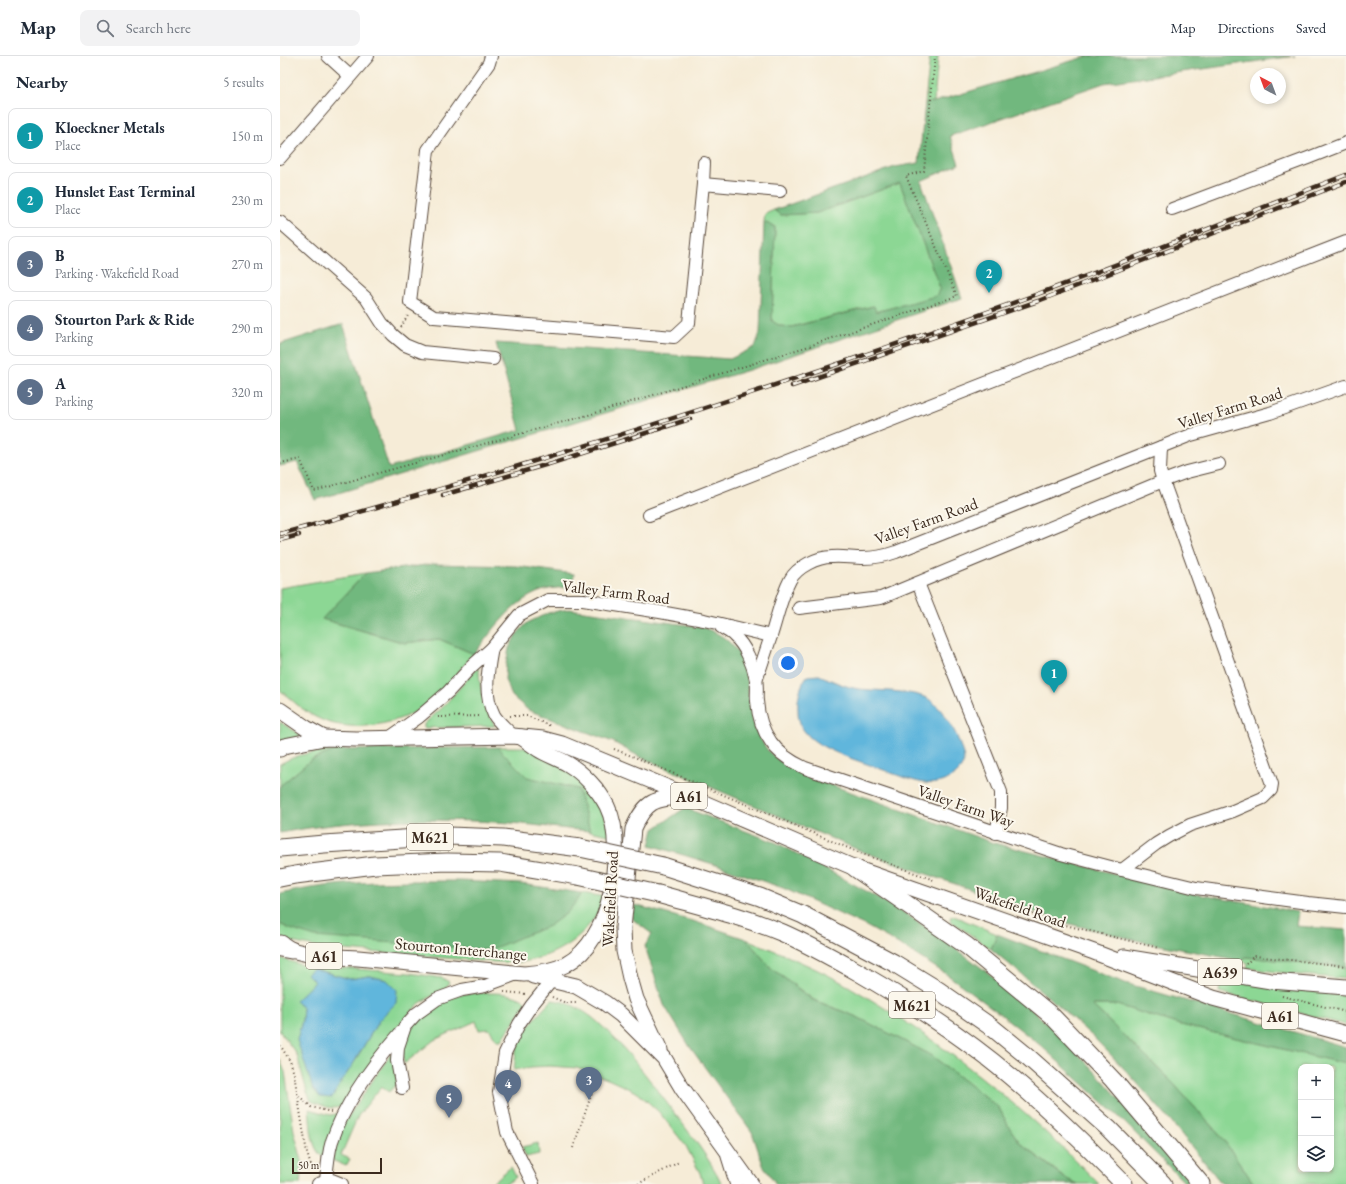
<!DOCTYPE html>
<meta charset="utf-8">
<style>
body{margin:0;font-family:"EB Garamond",serif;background:#f2f2f3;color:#1f2937}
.controls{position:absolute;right:12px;bottom:12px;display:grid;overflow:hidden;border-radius:8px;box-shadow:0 2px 6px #0003}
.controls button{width:36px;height:36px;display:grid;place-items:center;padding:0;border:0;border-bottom:1px solid #e0e1e3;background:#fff;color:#1f2937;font:20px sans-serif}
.compass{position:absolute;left:970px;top:12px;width:36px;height:36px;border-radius:50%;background:#fff;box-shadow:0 2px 6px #0003;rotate:319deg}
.scale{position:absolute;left:12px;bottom:10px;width:90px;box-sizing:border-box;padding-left:4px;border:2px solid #3b2a1e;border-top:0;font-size:11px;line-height:14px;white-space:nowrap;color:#3b2a1e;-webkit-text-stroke:3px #fbf7ec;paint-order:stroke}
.you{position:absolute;left:508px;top:607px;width:14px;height:14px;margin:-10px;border:3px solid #fff;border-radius:50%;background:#1a73e8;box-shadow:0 0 0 6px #1a73e833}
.badge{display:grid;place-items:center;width:26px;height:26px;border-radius:50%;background:#db2777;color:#fff;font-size:13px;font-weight:700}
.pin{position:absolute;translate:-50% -33px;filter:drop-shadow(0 1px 2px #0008)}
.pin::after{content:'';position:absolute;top:21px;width:14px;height:12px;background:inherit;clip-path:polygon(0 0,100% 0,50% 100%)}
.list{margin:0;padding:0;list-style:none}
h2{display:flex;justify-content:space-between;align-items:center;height:52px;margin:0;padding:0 16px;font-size:17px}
h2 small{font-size:13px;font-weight:400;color:#747a83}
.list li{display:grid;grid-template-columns:26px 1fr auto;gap:12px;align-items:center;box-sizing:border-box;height:56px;margin:0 8px 8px;padding:0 8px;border:1px solid #e0e1e3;border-radius:8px}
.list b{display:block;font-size:15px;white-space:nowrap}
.list p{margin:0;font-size:13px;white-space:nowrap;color:#747a83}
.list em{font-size:13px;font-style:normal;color:#747a83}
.icon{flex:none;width:22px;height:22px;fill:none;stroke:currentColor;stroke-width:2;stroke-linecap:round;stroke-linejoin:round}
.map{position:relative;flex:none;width:1066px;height:1128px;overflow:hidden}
header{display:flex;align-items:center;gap:24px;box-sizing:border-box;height:56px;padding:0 20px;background:#fff;border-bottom:1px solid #e0e1e3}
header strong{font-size:19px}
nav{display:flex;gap:22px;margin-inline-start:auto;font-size:14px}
.search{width:280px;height:36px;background:#f2f2f3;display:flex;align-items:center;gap:10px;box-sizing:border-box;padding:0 14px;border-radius:8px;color:#747a83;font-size:15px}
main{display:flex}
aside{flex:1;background:#fff}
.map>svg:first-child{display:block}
.green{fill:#8cd794;stroke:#648059;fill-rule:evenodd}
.forest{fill:#71b87e;stroke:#56714e}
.water{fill:#60b6dc;stroke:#4e707d}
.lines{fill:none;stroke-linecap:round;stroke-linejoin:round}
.minor-casing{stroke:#57473a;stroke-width:14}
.major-casing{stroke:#57473a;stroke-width:17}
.highway-casing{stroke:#57473a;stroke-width:19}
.path{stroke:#57473a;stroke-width:2;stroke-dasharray:1 3;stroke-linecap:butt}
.minor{stroke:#fff;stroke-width:12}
.major{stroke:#fff;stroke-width:15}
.highway{stroke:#fff;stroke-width:17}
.rail-casing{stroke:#3b2a1e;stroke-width:4.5}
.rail{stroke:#fbf7ec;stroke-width:3;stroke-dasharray:9;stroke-linecap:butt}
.highway-bridge-casing{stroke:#57473a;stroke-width:19;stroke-linecap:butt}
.highway-bridge{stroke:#fff;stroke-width:17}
.labels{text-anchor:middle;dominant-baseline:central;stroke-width:4;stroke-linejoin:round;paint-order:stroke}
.shield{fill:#fbf7ec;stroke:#75685c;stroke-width:1}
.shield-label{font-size:15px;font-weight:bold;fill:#3b2a1e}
.street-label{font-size:16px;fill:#3b2a1e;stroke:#fbf7ec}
</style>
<header>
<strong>Map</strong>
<div class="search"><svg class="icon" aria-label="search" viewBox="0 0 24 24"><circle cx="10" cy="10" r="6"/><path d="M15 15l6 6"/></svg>Search here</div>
<nav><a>Map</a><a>Directions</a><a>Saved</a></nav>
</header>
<main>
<aside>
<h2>Nearby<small>5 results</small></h2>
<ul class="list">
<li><span class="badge" style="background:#0f9aa8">1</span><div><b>Kloeckner Metals</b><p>Place</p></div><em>150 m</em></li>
<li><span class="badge" style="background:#0f9aa8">2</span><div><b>Hunslet East Terminal</b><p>Place</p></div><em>230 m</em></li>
<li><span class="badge" style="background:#5c6f8a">3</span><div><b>B</b><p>Parking · Wakefield Road</p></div><em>270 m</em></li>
<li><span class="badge" style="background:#5c6f8a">4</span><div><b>Stourton Park &amp; Ride</b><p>Parking</p></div><em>290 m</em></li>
<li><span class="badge" style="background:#5c6f8a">5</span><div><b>A</b><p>Parking</p></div><em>320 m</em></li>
</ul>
</aside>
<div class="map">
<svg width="1066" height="1128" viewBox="0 0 1066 1128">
<rect width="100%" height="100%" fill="#fbf7ec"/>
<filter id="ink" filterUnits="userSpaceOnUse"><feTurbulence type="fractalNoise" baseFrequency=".025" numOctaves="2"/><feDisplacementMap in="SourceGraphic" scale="8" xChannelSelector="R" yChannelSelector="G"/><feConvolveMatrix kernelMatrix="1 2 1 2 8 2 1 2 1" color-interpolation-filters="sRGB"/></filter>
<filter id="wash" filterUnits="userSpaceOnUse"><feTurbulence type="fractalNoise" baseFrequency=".012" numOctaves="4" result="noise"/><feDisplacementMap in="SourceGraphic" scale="16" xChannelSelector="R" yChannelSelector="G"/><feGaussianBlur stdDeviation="0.9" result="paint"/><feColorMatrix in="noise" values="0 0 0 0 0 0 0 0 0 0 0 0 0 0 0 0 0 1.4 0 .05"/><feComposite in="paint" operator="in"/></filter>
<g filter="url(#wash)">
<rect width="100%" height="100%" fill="#f6ecd7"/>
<!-- green -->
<g class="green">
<polygon points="650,0 658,0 654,46 645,47"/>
<polygon points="620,127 660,232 657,240 595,256 593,250 511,271 500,270 492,265 495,171 484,166 485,158 494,154 501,159 537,157"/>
<path d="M86,517l-44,46 83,24 34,-4 35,15c-15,17 -30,37 -48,51 -27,20 -73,28 -104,15 -17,-7 -29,-19 -42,-30v-102z"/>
<path d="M196,613h3c1,24 5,37 16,57l-71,2v-4l18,-16z"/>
<polygon points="0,666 22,680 0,689"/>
<polygon points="217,691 246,691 267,697 314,735 333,780 310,775 298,733 247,721"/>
<path d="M56,694l-25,10 -31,26v-22c19,-11 35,-12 56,-14z"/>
<path d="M302,837l24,4c-16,37 -46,59 -85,65 -8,1 -17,0 -25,0l-176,-14 -29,-6 -11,-6v-12l10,5 289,-31z"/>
<polygon points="671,860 674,860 717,878 711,893 671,865 670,863"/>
<path d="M466,883c35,14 71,29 104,48 92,54 175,121 249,197h-22l-10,-5 -47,-36 -11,-16 -10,-19 -68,-53 -74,-38 -43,-17 -42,-31z"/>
<polygon points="965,901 1066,911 1066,923 1013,918 967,912 968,907 963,905"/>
<path d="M0,902l22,7 107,8 33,5 7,4 -3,6 -26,15 -21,22 -51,77c-12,11 -24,4 -37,-1l-4,-9 -10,-37 -17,-24zM33,913l37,10 19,-3 18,4 9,23 -17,17 -27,46 -11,16 -44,-42 5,-19 1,-13 6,-20 6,-6z"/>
<polygon points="941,923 1066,940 1066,969 939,936"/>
<path d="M199,937c17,0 33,-1 48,9l-25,38h-5l-8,-11 -10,1 -3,-9 -42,19 -30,24 -2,-19 13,-24 17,-15 28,-12z"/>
<path d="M272,944c15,1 29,9 41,18 31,26 55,60 80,93 17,23 36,46 49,73h-19l-3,-11 -14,-27 -27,-34 -21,-19 -28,-13 -33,-12 -28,-2 -17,1 -18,3c1,-6 1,-13 2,-19 4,-19 23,-37 36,-51z"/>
<path d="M812,949h25l60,19 169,40v120h-92l-31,-45 -51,-57zM1021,1011h30v102h-30z"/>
<polygon points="114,997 117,1027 109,1036 101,1031 78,1060 61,1099 70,1103 66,1110 52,1104 60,1073 110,999"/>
<polygon points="0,1004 5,1016 14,1075 22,1105 20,1128 0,1128"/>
<path d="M29,1053l21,6 12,-2 -18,45c-14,-9 -13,-34 -15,-49z"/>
<polygon points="258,1087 259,1098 246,1101 242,1091"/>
<polygon points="231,1111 236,1121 226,1128 211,1128"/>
</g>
<!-- forest -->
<g class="forest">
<polygon points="808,0 1015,0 824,27 670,80 679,108 641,125 682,242 469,314 35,444 17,406 0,410 0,288 63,268 109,412 240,374 216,287 450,303 475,291 480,277 484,166 495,171 492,265 500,270 512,271 594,250 596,256 656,240 660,232 620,127 537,157 501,159 494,154 615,111 639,107 645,47 654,46"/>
<path d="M153,508l83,2 58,8 -2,14c-5,0 -10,-1 -15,0 -38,2 -62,40 -83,66l-35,-15 -34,4 -83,-24 44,-46z"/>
<path d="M289,553l133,18c10,4 21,8 29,17 20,19 15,48 21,72 2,10 7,20 12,29 9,14 25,22 39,30l191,68 201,51 103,18 -2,14 50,4v37l-101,-10 -2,4 -99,-19 -78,-19 -205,-72 -221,-94 -27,-15 -85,-32 -16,-14 -7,-16 1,-16 3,-16 7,-13 11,-12 21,-10z"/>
<path d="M217,691l30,30 51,12 12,42c-27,-2 -53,-6 -79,-8 -77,-5 -156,-5 -231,10v-47l31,-26 25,-10z"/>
<polygon points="405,752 497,787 614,850 665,884 724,929 778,977 822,1023 914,1128 906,1128 839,1061 760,989 723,960 669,920 617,887 586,870 503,832 433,808 370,789 374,773"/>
<path d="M128,825h52l61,3 61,9 -3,5 -12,15 -18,13 -60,24 -174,-13 -25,-8 -10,-5v-30c42,-10 86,-12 128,-13z"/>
<polygon points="355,849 416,866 466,883 492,913 533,944 577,961 651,999 719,1052 729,1071 740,1087 786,1123 797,1128 496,1128 483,1109 472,1076 410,991 384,949 365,890 372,878 351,862"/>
<path d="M717,878l128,49 221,64v17l-169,-40 -60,-19h-25l80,77 51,57 31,45h-32c-41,-51 -83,-102 -130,-148 -33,-30 -67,-59 -101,-87z"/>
</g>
<!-- water -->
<g class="water">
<path d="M539,619c12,5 26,12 40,14 17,2 57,1 71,11 13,9 27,32 31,48 1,3 3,8 3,11 -1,14 -16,22 -28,24 -15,3 -43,-10 -58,-15 -21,-8 -59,-18 -73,-36 -5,-6 -7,-14 -7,-22 -1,-12 2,-24 9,-34z"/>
<polygon points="33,913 70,923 89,920 107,924 117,934 116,947 99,964 72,1010 61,1026 52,1042 40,1041 33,1033 17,984 22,965 23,952 15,945 35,926 27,918"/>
</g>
</g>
<g filter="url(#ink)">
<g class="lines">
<defs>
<g id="minor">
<polyline points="48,0 70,20"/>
<polyline points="211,0 209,7 148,94 130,246 154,261 394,281 409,267 423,128 500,135"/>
<polyline points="0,102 88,0"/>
<polyline points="423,128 424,107"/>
<polyline points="892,153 1028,102 1066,87"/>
<polyline points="0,166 86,242 102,267 113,279 125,289 142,296 213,303"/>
<polyline points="369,459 1066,186"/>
<polyline points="638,527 721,736 721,752 716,777"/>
<polyline points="519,552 601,542 883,425 907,416 939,408"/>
<path d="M441,571c4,3 10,5 13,9 12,10 19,29 22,44 2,7 0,14 1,21 1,14 6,30 14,41 8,12 21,20 34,26l256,86 61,16 74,18 112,15 38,4"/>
<path d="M212,592c-4,22 -9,45 2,67 4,7 13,14 19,21"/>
<polyline points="476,625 491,580"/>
<path d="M109,682l30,-21 29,-25 24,-26 20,-18 27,-33 29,-15h35l77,12 44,8 67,16c6,-18 10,-39 19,-56 7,-13 27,-23 42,-23 10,-1 20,1 30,1 12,0 23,-2 34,-6l295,-117 79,-22 76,-27"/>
<polyline points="842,814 876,788 889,780 910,769 953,755 983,742 991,734 992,728 883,425 880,415 881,391"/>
<polyline points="122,1032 117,1005 118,991 125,970 136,958 157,943 182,934 205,930 237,918"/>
<polyline points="447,1099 456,1128"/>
<path d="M46,1125c1,-13 2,-27 6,-40 13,-39 42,-78 69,-109"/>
<polyline points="38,1128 52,1124 62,1128"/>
<polyline points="253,1128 227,1076 219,1036 225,997 239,968 251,950 276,919"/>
</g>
<g id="major">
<polyline points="0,654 26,672 44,682"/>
<polyline points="0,693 4,690 44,682 76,683 233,680 263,683 282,688 408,740 575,812 814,896 933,942 1066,978"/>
<path d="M1,887l10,7 25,6 42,2 166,16c13,-1 29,-3 41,-9 13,-7 23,-18 30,-30 19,-30 28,-97 12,-129 -8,-16 -24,-33 -39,-42 -10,-6 -21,-9 -30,-15 -6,-4 -11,-8 -17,-12"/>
<polyline points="844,901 991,925 1066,931"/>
<polyline points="253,920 296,930 325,947 341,959 384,1002 402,1032 471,1128"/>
<path d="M380,994l-24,-51 -6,-21 -6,-27 -1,-23 10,-99c13,-29 21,-30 52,-33"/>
</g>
<g id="highway">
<polyline points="0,792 44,788 169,780 223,782 300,792"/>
<polyline points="383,810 480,841 523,859 614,907 658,934 714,973 747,1000 828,1072 883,1128"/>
<polyline points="575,812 687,890 772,960 833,1024 921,1128"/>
<polyline points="0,822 15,819 95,809 167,806 220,807 298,820"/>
<path d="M378,838c42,12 85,22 125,39 25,11 50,25 75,39 52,30 106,65 152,104 40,34 78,71 114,108"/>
<polyline points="0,892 11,894"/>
</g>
</defs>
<!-- minor casing -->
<use href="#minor" class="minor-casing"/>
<!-- major casing -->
<use href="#major" class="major-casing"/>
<!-- highway casing -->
<use href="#highway" class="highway-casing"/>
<!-- path -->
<g class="path">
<polyline points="121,271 129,258"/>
<polyline points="0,407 20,403 34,435 319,356 529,290 677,240 626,120 644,115 655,0"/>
<polyline points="230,660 247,660 271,670"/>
<polyline points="158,661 202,660"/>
<polyline points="334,693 357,702 580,797 654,824"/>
<polyline points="737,853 785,869 879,892"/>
<polyline points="966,908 974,900 1066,910"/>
<polyline points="224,936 246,938"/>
<polyline points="1002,940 1066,956"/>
<polyline points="272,941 286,947 298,947"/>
<polyline points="0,989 10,1005 14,1018 27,1097 30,1107 35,1114"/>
<polyline points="19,1040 31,1051 51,1056"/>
<polyline points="293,1092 313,1034"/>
<polyline points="358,1128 399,1106"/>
</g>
<!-- minor -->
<use href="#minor" class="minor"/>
<!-- major -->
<use href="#major" class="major"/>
<!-- highway -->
<use href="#highway" class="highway"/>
<defs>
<g id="rail">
<polyline points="512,330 758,245 1066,126"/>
<polyline points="163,439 272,407 410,363"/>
<path d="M0,478c255,-69 506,-149 755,-239 104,-38 207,-80 311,-120"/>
<polyline points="0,484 19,479"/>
</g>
</defs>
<!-- rail casing -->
<use href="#rail" class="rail-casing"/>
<!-- rail -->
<use href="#rail" class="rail"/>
<defs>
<g id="highway-bridge">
<polyline points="300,792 383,810"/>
<polyline points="298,820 378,838"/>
</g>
</defs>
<!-- highway-bridge casing -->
<use href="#highway-bridge" class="highway-bridge-casing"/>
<!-- highway-bridge -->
<use href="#highway-bridge" class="highway-bridge"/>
</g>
</g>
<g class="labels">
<!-- shield labels -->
<g class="shield">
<rect x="391" y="727" width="36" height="26" rx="3"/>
<rect x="127" y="768" width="46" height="26" rx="3"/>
<rect x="26" y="887" width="36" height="26" rx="3"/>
<rect x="918" y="903" width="44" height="26" rx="3"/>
<rect x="609" y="936" width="46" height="26" rx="3"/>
<rect x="982" y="947" width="36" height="26" rx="3"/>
</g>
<g class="shield-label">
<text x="409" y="740">A61</text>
<text x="150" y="781">M621</text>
<text x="44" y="900">A61</text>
<text x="940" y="916">A639</text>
<text x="632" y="949">M621</text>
<text x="1000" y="960">A61</text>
</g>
<!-- street labels -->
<g class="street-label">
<text transform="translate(950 352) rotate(-17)">Valley Farm Road</text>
<text transform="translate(646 465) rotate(-20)">Valley Farm Road</text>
<text transform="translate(336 536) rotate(7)">Valley Farm Road</text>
<text transform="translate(686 750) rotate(19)">Valley Farm Way</text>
<text transform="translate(330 843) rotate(-87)">Wakefield Road</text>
<text transform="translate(740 851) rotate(19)">Wakefield Road</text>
<text transform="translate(181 893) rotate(5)">Stourton Interchange</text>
</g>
</g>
</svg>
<div class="controls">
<button>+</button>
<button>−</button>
<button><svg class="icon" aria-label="layers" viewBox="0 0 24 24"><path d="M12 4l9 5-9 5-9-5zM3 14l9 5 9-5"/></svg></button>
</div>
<svg class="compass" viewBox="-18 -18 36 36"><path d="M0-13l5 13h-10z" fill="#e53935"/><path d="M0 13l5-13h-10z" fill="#747a83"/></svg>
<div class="scale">50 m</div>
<div class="you"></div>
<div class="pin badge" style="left:774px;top:637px;background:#0f9aa8">1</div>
<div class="pin badge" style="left:709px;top:237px;background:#0f9aa8">2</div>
<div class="pin badge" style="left:309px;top:1044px;background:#5c6f8a">3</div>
<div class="pin badge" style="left:228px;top:1047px;background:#5c6f8a">4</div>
<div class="pin badge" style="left:169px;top:1062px;background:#5c6f8a">5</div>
</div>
</main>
